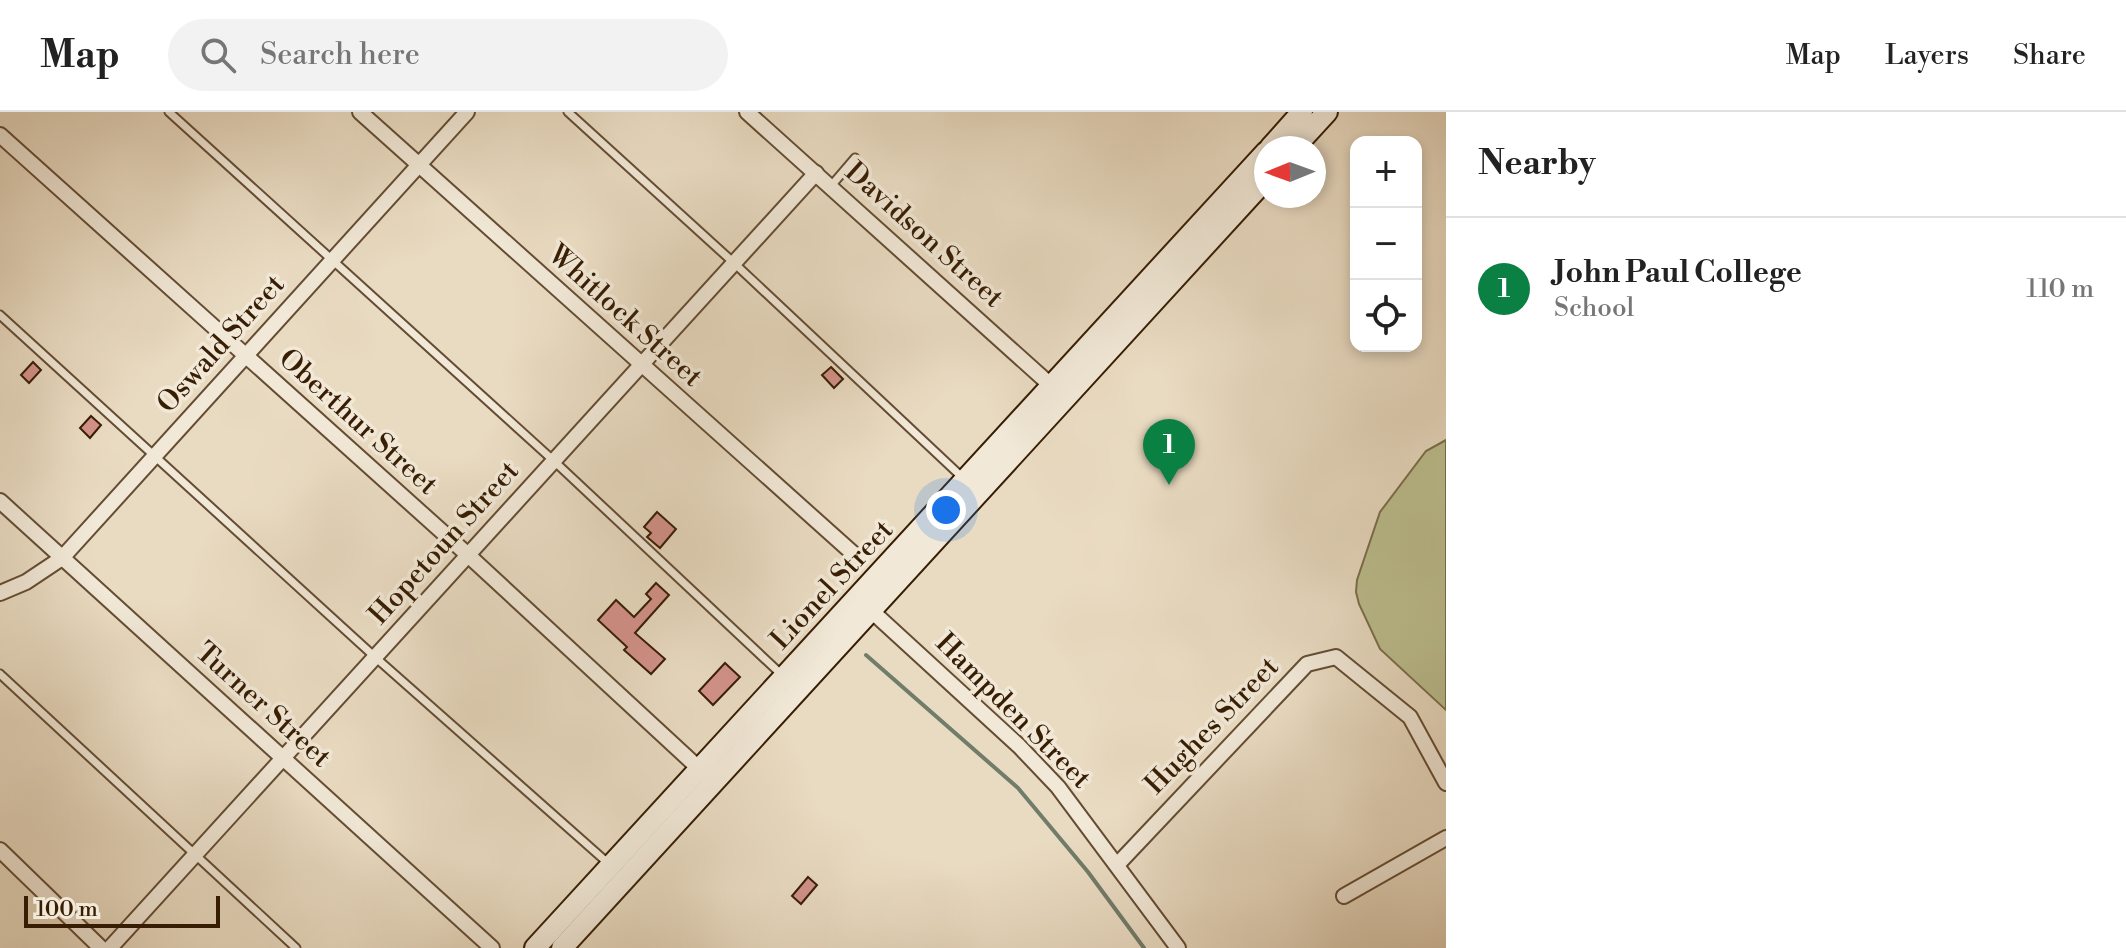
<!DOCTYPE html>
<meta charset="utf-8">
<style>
body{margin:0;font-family:"Libre Bodoni",serif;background:#f2f2f2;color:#222}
.controls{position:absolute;right:24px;top:24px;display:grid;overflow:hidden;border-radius:16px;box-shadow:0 4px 12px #0003}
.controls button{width:72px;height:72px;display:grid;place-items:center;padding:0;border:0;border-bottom:2px solid #e0e0e0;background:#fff;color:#222;font:40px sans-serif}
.compass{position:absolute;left:1254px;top:24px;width:72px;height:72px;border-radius:50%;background:#fff;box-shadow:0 4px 12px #0003;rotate:269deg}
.scale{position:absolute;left:24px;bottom:20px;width:196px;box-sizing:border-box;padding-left:8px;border:4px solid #371d03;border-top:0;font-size:22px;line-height:28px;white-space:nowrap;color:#371d03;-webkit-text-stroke:6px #f1e8d7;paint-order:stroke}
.you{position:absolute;left:946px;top:398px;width:28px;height:28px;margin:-20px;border:6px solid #fff;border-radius:50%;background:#1a73e8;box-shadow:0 0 0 12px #1a73e833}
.badge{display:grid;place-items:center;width:52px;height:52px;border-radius:50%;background:#0b8043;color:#fff;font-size:26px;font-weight:700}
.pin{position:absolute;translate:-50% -66px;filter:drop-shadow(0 2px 4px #0008)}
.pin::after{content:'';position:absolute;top:42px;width:28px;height:24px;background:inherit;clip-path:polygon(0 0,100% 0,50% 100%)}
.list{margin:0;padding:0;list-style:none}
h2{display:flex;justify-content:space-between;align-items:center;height:104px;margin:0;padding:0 32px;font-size:34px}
h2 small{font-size:26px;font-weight:400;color:#767676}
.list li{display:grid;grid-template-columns:52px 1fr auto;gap:24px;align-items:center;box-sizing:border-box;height:144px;padding:0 32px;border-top:2px solid #e0e0e0}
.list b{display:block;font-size:30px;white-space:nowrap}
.list p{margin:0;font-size:26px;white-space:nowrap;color:#767676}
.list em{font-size:26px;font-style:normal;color:#767676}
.icon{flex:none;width:44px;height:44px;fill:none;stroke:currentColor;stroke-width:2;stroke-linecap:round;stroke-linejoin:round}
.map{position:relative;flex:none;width:1446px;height:836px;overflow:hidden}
header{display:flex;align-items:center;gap:48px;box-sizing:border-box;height:112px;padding:0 40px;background:#fff;border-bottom:2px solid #e0e0e0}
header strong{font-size:38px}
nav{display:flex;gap:44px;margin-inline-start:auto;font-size:28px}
.search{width:560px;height:72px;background:#f2f2f2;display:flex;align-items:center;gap:20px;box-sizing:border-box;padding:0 28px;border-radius:44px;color:#767676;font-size:30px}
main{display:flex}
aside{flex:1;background:#fff}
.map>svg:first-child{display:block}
.green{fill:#bcbe8f;stroke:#7a6e49;stroke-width:2}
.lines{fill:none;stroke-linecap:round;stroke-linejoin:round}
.stream{stroke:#717c6a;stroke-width:4}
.building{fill:#d3928a;stroke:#371d03;stroke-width:2}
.lane-casing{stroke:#644c33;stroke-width:11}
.street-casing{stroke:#644c33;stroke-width:18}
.secondary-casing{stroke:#371d03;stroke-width:24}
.lane{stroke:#f1e8d7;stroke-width:7}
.street{stroke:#f1e8d7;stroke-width:14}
.secondary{stroke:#f1e8d7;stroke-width:20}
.labels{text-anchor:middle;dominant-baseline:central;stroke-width:7;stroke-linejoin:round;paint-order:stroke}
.street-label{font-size:28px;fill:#371d03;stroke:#f1e8d7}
</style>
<header>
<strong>Map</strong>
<div class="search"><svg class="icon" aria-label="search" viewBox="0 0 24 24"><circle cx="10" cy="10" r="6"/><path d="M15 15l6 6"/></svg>Search here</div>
<nav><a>Map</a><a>Layers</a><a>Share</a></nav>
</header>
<main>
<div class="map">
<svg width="1446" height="836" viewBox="0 0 1446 836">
<rect width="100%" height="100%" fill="#e9dbc2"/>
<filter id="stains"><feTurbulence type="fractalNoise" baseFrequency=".0025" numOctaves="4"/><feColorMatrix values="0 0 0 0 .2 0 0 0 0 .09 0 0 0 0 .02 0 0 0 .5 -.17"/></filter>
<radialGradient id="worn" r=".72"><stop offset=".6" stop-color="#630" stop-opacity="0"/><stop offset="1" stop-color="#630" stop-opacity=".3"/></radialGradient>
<!-- green -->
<polygon class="green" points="1446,328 1446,598 1380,537 1359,492 1356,480 1357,468 1380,400 1426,339"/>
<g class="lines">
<!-- stream -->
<polyline class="stream" points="866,543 1018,676 1088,760 1144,836"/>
</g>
<!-- building -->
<g class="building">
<polygon points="33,250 41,258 29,271 21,263"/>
<polygon points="831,255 843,267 834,276 822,263"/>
<polygon points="91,304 101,313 90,326 80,316"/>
<polygon points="657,400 676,417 660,436 647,425 651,421 644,415"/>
<polygon points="656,471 669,483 635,521 665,547 651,562 624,538 627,535 598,508 616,488 634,505 651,487 646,482"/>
<polygon points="725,551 740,565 713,593 699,579"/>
<polygon points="808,765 817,773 801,792 792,784"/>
</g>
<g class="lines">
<defs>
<g id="lane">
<polyline points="169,0 554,349 782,563"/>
<polyline points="568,0 734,151 964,367"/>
<polyline points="831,74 855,46"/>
<polyline points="0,203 375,545 609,752"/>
<polyline points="0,562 296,836"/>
</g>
<g id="street">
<polyline points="360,0 857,445"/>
<polyline points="747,0 1056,278"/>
<polyline points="0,23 468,443 705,662"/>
<polyline points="0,389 492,836"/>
<polyline points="0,481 26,470 62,446 467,0"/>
<polyline points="864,492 1019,634 1058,675 1178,836"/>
<polyline points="0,738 101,836"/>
<polyline points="1117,753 1307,552 1336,545 1410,605 1446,671"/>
<polyline points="1344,784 1446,726"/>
<polyline points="110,836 816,61"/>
</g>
<g id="secondary">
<polyline points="1270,36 1302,0"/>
<polyline points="1294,36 1327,0"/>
<polyline points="535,836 1266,40"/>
<polyline points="562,836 1266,67"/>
</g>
</defs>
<!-- lane casing -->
<use href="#lane" class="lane-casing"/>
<!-- street casing -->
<use href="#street" class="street-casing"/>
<!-- secondary casing -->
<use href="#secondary" class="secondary-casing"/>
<!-- lane -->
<use href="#lane" class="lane"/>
<!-- street -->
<use href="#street" class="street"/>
<!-- secondary -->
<use href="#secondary" class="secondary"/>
</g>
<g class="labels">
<!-- street labels -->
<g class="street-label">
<text transform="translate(924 123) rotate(42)">Davidson Street</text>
<text transform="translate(625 204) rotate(42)">Whitlock Street</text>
<text transform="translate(221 232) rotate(-48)">Oswald Street</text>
<text transform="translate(358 310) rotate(42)">Oberthur Street</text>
<text transform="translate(444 431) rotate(-48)">Hopetoun Street</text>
<text transform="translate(832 473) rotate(-47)">Lionel Street</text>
<text transform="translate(263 593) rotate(42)">Turner Street</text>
<text transform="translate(1013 599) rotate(45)">Hampden Street</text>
<text transform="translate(1212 614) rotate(-46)">Hughes Street</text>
</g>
</g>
<rect width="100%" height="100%" filter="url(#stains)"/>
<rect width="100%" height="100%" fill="url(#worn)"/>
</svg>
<div class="controls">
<button>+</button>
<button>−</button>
<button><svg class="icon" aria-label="locate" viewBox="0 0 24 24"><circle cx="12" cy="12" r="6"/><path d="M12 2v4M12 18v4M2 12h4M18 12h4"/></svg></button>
</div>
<svg class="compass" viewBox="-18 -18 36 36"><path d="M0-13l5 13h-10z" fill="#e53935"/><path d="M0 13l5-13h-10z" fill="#767676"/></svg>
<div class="scale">100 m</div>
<div class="you"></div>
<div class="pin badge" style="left:1169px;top:373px">1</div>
</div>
<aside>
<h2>Nearby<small></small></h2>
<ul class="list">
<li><span class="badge">1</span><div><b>John Paul College</b><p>School</p></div><em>110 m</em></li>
</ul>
</aside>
</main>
